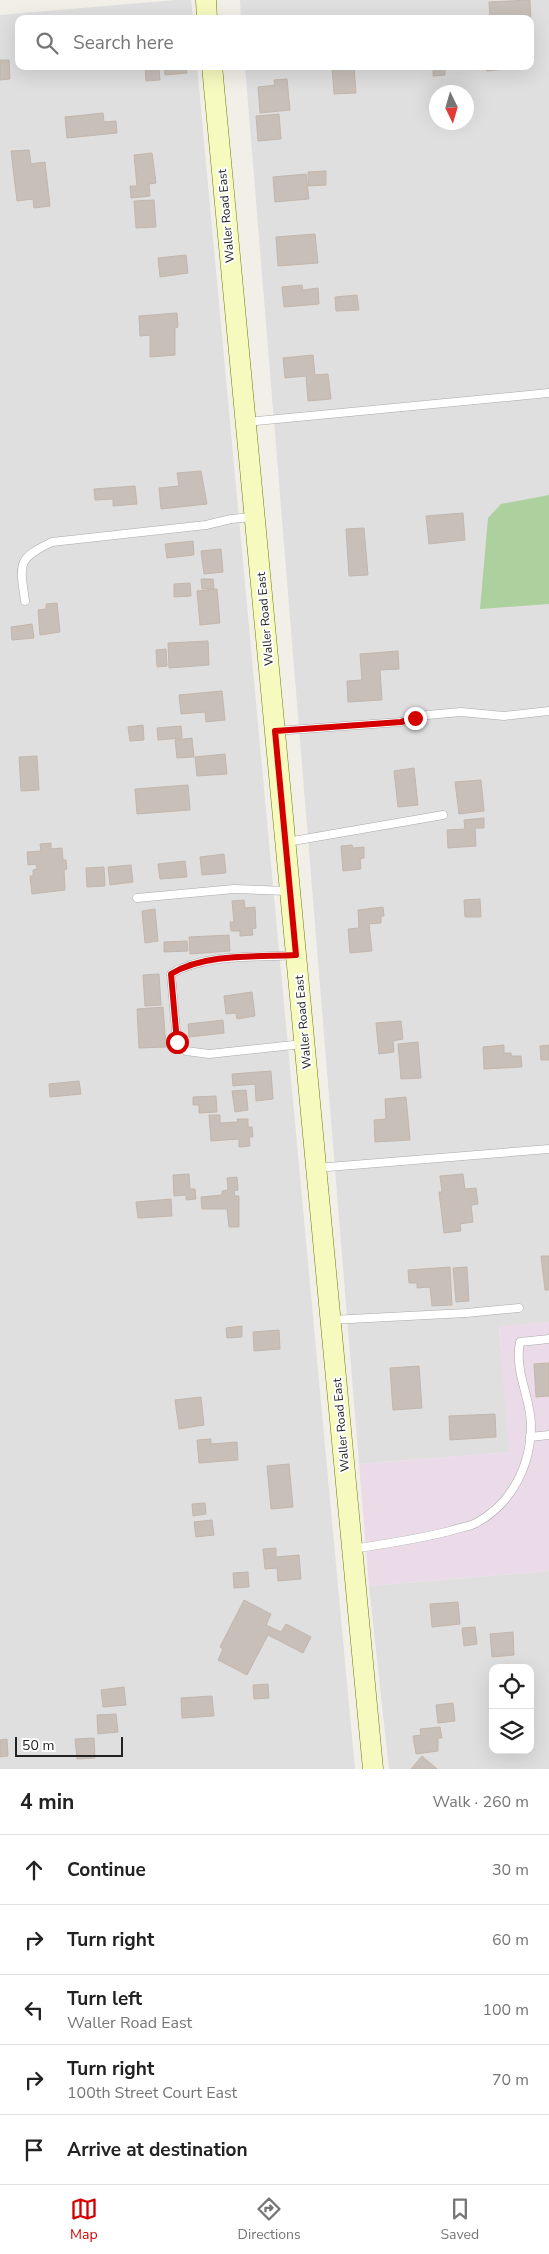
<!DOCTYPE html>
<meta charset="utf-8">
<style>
body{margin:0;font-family:"Nunito Sans",sans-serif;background:#f2f2f2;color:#222}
.controls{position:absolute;right:15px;bottom:15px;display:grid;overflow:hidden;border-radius:10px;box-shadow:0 5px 20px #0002}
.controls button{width:45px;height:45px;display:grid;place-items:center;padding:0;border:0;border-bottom:1px solid #e0e0e0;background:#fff;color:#222;font:25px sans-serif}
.compass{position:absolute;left:429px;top:85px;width:45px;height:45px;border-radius:50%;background:#fff;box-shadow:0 5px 20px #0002;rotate:175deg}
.scale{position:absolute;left:15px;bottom:12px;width:108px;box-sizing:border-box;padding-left:5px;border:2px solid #222;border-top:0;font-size:14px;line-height:18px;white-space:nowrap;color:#222;-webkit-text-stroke:4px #fff;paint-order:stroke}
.stop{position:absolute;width:15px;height:15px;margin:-11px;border:4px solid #d40000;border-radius:50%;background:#fff}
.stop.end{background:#d40000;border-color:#fff;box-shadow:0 1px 5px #0008}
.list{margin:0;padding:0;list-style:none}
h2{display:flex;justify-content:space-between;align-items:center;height:65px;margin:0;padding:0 20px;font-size:21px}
h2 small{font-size:16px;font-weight:400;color:#767676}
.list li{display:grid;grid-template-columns:32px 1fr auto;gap:15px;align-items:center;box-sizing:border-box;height:70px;padding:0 20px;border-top:1px solid #e0e0e0}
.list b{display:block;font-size:19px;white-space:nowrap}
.list p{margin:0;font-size:16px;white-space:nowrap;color:#767676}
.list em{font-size:16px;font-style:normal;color:#767676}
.icon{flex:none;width:28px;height:28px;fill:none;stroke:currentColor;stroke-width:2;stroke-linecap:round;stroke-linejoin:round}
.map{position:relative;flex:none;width:549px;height:1769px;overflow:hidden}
.search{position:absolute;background:#fff;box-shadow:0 5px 20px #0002;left:15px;right:15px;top:15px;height:55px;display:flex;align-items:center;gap:12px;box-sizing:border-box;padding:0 18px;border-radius:10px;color:#767676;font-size:19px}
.sheet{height:415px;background:#fff}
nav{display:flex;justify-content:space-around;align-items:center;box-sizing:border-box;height:70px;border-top:1px solid #e0e0e0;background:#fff;font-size:14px;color:#767676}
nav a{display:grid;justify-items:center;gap:2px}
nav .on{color:#d40000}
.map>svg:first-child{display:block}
.residential{fill:#e0dfdf;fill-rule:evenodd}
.industrial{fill:#ebdbe8}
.forest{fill:#add19e}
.building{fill:#c7bfb8;stroke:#c4b6ab}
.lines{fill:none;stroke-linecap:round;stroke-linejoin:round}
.lane-casing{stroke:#a9a9a9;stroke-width:9}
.secondary-casing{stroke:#707d05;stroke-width:21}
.lane{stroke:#fff;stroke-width:8}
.secondary{stroke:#f7fabf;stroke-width:20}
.route{stroke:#d40000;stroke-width:6}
.labels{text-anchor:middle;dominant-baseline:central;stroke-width:4;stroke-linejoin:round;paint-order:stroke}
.street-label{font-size:12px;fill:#222;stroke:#fff}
</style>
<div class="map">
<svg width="549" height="1769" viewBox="0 0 549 1769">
<rect width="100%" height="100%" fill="#f2efe9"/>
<!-- residential -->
<g class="residential">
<polygon points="176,0 191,0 193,19 19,19 19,66 197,66 355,1769 0,1769 0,15"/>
<path d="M240,0h309v1322l-50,5 11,125 -151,12 -114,-1398h285v-47h-289zM436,92h30v30h-30z"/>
<path d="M549,1571v198h-160l-20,-183zM493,1668h37v82h-37z"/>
</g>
<!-- industrial -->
<polygon class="industrial" points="549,1322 549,1571 369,1586 359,1464 509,1452 499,1326"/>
<!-- forest -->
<polygon class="forest" points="549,495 549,604 480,609 488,518 501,504"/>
<!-- building -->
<g class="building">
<polygon points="530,0 531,24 530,19 490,19 489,2"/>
<polygon points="0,60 9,60 10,79 0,80"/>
<polygon points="164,66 186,66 187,73 165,75"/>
<polygon points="332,66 354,66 356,93 334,94"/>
<polygon points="433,66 445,66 445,75 433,76"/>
<polygon points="486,66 505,66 506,69 487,71"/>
<polygon points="145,67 159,67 160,80 146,81"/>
<polygon points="287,79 290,110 260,113 258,87 275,85 274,80"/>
<polygon points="103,113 104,122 116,121 117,133 67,138 65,117"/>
<polygon points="279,114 281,139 258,141 256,116"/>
<polygon points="29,150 31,164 45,162 50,206 34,208 33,199 17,201 11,151"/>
<polygon points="152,153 156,183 149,184 150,196 131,198 130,186 137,186 134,155"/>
<polygon points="326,171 326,185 308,186 308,172"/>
<polygon points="306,174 309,199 275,202 273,177"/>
<polygon points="154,200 156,227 136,228 134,201"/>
<polygon points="315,234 318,263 278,266 276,237"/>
<polygon points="186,255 188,273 160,277 158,258"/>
<polygon points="302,285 303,290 318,288 319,304 284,307 282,287"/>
<polygon points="357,295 359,310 336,311 335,297"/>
<polygon points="177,313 178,327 175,328 175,355 150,357 150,335 140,336 139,316"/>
<polygon points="313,355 315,375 328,374 331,399 308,401 306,376 285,378 283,358"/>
<polygon points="201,471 207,504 161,509 159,488 179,486 177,473"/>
<polygon points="135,486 137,504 113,506 113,499 95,500 94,489"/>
<polygon points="463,513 465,540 429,544 426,516"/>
<polygon points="364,528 368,575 349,576 346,529"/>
<polygon points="193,541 194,555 167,558 165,544"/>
<polygon points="221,549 223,572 204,574 201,551"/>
<polygon points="201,579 213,579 214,589 202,589"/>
<polygon points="190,583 191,596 174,597 174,584"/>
<polygon points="217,589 220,623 200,625 197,591"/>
<polygon points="57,603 60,632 40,635 38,610 46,609 46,604"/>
<polygon points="32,624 34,638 12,640 11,627"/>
<polygon points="208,641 209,665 169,668 168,643"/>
<polygon points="166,649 167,666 157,667 156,650"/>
<polygon points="398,651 399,669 380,670 382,700 348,702 347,681 362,680 360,654"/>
<polygon points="222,691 225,720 206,722 205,712 181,714 179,695"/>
<polygon points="143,725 144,740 130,741 128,727"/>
<polygon points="181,726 182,738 158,740 157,728"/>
<polygon points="192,738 194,757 177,758 175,740"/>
<polygon points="225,754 227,774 197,776 195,757"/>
<polygon points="37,756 39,790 21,791 19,757"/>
<polygon points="414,768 418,805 398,807 394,771"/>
<polygon points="481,780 484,811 459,814 455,782"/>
<polygon points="188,785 190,810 137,814 135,789"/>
<polygon points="484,818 484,828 475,828 476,846 448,848 447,830 465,829 464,820"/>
<polygon points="51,843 51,849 62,848 63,860 66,860 67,869 64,870 65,890 32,894 30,876 33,876 33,870 37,869 36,864 28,865 27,852 41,851 40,844"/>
<polygon points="352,845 353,848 364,847 364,858 360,859 361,869 343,871 341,846"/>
<polygon points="224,854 226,873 202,875 200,857"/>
<polygon points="185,861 187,877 160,879 158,864"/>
<polygon points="131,865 133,882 110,885 108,867"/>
<polygon points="104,867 105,886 87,887 86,868"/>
<polygon points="480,899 481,917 465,917 464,900"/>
<polygon points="244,900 245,908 255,907 256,928 252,929 253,935 240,936 240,931 231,931 230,922 234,922 232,901"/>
<polygon points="383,907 384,916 381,916 381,923 369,924 372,951 350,953 348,929 359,928 358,910"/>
<polygon points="155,909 158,941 145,943 142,911"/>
<polygon points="229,935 230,951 190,954 189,937"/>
<polygon points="187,941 188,951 164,952 164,942"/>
<polygon points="159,974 161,1005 145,1006 143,975"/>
<polygon points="252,992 255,1016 237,1019 236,1013 226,1014 224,996"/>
<polygon points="163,1007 166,1047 139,1048 137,1009"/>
<polygon points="223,1020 224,1033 189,1037 188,1024"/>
<polygon points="401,1021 403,1039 393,1041 394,1052 379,1054 376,1023"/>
<polygon points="418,1042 421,1078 401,1079 398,1044"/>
<polygon points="504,1045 504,1053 511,1053 511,1056 521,1056 522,1067 484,1069 483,1047"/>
<polygon points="549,1045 549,1060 541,1060 540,1046"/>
<polygon points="271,1071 273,1099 256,1101 255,1084 233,1086 232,1074"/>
<polygon points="79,1081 81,1094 50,1097 49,1084"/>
<polygon points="246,1090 248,1110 235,1112 232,1091"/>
<polygon points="216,1096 217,1112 199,1113 199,1105 193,1105 193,1097"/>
<polygon points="406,1097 410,1140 375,1142 374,1120 386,1119 385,1099"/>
<polygon points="209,1115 220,1115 220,1123 238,1122 237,1119 248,1119 248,1127 252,1127 253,1137 249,1137 250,1146 239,1147 239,1139 211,1141"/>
<polygon points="189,1174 190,1189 195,1189 196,1199 186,1200 186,1195 174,1196 173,1175"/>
<polygon points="463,1174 465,1189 476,1188 478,1204 471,1205 473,1222 460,1224 461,1231 444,1233 439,1192 442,1192 440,1176"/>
<polygon points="237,1177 238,1190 234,1191 235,1196 239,1196 239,1227 229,1227 227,1209 202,1209 201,1197 222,1195 222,1191 228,1190 227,1178"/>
<polygon points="171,1199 172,1216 138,1218 136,1202"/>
<polygon points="541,1256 549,1256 549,1290 545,1290"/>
<polygon points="450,1267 452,1305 432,1306 430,1287 417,1288 417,1283 409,1283 408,1270"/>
<polygon points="467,1267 469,1301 456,1302 453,1268"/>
<polygon points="242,1326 242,1337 227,1338 226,1328"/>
<polygon points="279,1330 280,1349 254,1351 253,1332"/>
<polygon points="549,1363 549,1396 536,1397 534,1364"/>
<polygon points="419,1366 422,1408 393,1410 390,1368"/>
<polygon points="201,1397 204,1425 179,1429 175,1400"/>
<polygon points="495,1414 496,1437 450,1440 449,1416"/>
<polygon points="211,1439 211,1444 237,1442 238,1460 199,1463 197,1440"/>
<polygon points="289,1464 293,1507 271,1509 267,1466"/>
<polygon points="205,1503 206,1514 193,1516 192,1504"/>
<polygon points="212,1520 214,1535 196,1537 194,1522"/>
<polygon points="276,1548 276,1557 299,1555 301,1579 278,1581 277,1568 265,1569 263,1549"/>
<polygon points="248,1572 249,1587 234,1588 233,1573"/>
<polygon points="244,1600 271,1614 266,1625 281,1632 286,1624 311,1637 303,1653 268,1635 247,1675 218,1660 223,1649 220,1647"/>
<polygon points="458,1602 460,1624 432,1627 430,1604"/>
<polygon points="475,1627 477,1644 464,1646 462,1628"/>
<polygon points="513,1632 514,1655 492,1657 490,1634"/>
<polygon points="268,1684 269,1698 254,1699 253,1685"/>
<polygon points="124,1687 126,1705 103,1707 101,1690"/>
<polygon points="212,1696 214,1716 182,1718 181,1698"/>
<polygon points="453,1703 455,1721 438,1723 436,1705"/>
<polygon points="116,1714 118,1732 98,1734 97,1715"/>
<polygon points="440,1727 442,1738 438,1738 438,1751 416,1754 413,1736 421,1735 420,1729"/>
<polygon points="94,1738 95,1758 77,1759 75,1739"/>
<polygon points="7,1739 8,1756 0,1757 0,1740"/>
<polygon points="422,1756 437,1769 411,1769"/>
</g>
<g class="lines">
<defs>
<g id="lane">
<polyline points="247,422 549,393"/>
<path d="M25,601c-5,-37 -9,-42 27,-59l154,-17 25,-6 22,-2"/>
<polyline points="275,731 401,722 427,715 461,712 504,716 549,711"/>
<polyline points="287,842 443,815"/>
<polyline points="137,898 234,889 288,891"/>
<path d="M295,955c-39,3 -91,-2 -124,19l6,68 9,9 23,3 94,-10"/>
<polyline points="316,1168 549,1149"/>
<polyline points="331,1320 466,1313 519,1308"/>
<polyline points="530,1437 549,1435"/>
<path d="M352,1549c34,-5 66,-10 98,-18 8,-3 19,-4 26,-8 36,-19 55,-58 55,-98 0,-27 -17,-53 -11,-83l29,-3"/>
</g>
<g id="secondary">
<polyline points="206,0 207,19"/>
<polyline points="212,66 373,1769"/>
</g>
</defs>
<!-- lane casing -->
<use href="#lane" class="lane-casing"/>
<!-- secondary casing -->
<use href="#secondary" class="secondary-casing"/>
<!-- lane -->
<use href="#lane" class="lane"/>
<!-- secondary -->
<use href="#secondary" class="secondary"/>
</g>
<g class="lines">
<!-- route -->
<path class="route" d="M177,1042l-6,-68c34,-21 86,-17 125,-19l-21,-224 126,-9 14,-4"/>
</g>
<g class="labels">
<!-- street labels -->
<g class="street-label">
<text transform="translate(226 216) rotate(-95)">Waller Road East</text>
<text transform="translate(265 619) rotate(-95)">Waller Road East</text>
<text transform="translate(303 1022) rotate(-95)">Waller Road East</text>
<text transform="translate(341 1425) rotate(-95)">Waller Road East</text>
</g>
</g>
</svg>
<div class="controls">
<button><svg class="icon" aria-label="locate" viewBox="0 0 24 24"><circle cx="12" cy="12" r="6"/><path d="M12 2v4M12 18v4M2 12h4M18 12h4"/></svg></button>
<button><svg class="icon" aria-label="layers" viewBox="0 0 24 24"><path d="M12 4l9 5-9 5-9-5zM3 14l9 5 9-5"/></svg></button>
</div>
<svg class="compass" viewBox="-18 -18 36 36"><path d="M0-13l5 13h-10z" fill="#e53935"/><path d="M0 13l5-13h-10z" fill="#767676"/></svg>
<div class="scale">50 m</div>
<div class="stop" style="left:177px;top:1042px"></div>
<div class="stop end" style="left:415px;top:718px"></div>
<div class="search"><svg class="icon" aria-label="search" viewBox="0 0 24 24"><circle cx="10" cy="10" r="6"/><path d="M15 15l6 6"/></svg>Search here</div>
</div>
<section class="sheet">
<h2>4 min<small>Walk · 260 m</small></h2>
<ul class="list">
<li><svg class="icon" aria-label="ahead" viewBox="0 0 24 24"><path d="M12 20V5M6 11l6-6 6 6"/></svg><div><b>Continue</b></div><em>30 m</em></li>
<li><svg class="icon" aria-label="right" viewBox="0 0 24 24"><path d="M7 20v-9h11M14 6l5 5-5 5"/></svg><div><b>Turn right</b></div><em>60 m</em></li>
<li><svg class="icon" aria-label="left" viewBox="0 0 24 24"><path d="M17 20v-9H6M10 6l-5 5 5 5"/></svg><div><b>Turn left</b><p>Waller Road East</p></div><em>100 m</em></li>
<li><svg class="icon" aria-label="right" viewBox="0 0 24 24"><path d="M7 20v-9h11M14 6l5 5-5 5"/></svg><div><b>Turn right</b><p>100th Street Court East</p></div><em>70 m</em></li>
<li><svg class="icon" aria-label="arrive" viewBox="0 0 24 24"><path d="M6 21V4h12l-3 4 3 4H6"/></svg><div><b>Arrive at destination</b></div></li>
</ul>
</section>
<nav>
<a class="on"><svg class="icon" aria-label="map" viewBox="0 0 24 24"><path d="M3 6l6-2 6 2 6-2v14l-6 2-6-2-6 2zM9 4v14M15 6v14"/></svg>Map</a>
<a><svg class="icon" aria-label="directions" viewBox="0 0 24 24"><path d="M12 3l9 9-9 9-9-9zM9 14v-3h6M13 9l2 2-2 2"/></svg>Directions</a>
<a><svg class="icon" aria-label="saved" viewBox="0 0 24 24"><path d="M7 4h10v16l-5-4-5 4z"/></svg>Saved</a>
</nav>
